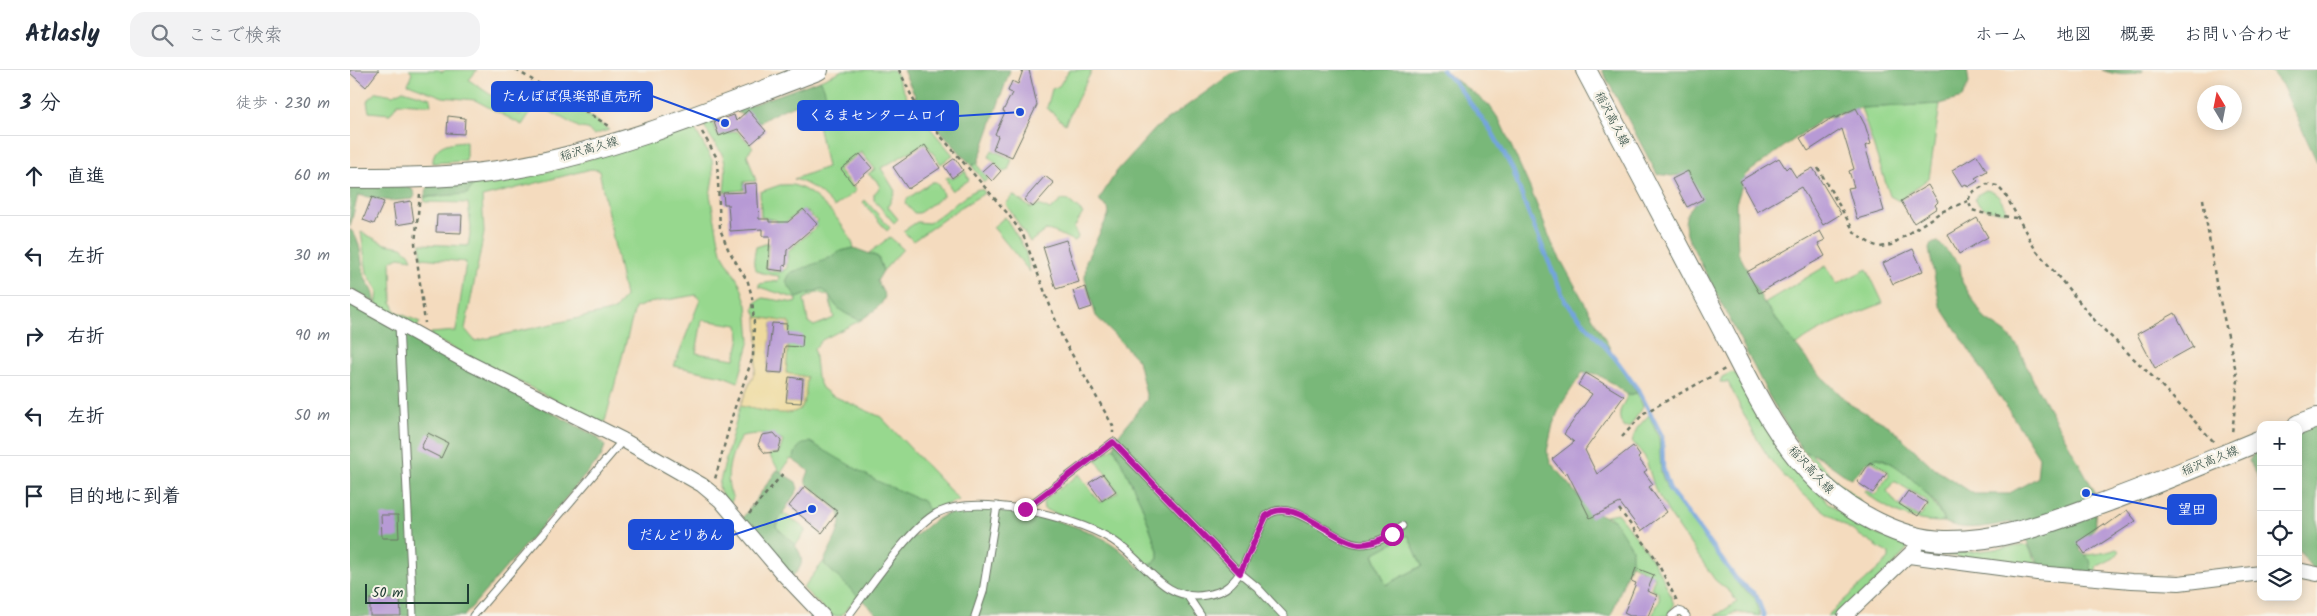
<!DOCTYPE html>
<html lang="ja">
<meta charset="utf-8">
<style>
body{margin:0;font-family:Kalam,"Klee One",sans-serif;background:#f2f2f3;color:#1f2937}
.controls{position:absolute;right:15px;bottom:15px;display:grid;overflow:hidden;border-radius:10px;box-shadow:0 2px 12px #0003}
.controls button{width:45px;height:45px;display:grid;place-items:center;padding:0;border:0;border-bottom:1px solid #e0e1e3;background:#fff;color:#1f2937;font:25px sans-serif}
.compass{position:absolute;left:1847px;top:15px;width:45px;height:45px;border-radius:50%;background:#fff;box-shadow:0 2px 12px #0003;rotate:350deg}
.scale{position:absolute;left:15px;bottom:12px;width:104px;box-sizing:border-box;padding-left:5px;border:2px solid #1f3d34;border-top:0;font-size:14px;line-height:18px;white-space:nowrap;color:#1f3d34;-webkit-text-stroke:4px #f7f3e8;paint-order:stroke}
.stop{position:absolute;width:15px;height:15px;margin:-11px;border:4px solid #b5179e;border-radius:50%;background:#fff}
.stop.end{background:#b5179e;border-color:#fff;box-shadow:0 1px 5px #0008}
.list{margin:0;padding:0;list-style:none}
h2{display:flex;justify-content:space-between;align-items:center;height:65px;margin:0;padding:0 20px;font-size:21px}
h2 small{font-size:16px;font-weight:400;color:#747a83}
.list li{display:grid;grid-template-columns:32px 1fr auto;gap:15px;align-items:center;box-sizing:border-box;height:80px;padding:0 20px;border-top:1px solid #e0e1e3}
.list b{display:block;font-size:19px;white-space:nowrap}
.list em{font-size:16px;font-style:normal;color:#747a83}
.icon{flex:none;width:28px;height:28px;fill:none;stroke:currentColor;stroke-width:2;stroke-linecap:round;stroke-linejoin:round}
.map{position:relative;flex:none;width:1967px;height:546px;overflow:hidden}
header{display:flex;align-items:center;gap:30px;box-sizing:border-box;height:70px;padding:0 25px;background:#fff;border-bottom:1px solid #e0e1e3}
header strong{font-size:24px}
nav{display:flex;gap:28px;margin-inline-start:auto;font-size:18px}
.search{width:350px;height:45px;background:#f2f2f3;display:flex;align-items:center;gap:12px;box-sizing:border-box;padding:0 18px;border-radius:15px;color:#747a83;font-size:19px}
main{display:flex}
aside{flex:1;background:#fff}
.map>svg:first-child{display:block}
.green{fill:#97d88e;stroke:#5b8a61;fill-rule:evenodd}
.forest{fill:#79b879;stroke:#4c7a56;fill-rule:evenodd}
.sand{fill:#eeda9e;stroke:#868c69;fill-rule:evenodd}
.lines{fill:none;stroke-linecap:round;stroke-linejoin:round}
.stream{stroke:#73a4dd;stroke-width:4.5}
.building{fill:#b79ad5}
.service-casing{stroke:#6a7464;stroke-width:9}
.minor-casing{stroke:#6a7464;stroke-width:16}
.secondary-casing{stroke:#6a7464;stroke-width:22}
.path{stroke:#6a7464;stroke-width:2.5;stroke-dasharray:4 4;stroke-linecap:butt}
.service{stroke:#fff;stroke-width:7}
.minor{stroke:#fff;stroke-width:14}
.secondary{stroke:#fff;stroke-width:20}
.route{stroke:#b5179e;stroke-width:6}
.labels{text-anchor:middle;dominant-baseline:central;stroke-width:5;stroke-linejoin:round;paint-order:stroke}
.street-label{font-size:12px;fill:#1f3d34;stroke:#f7f3e8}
.leader{fill:none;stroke:#1d4ed8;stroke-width:2}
.callout-dot{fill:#1d4ed8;stroke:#f7f3e8;stroke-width:2}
.callout{fill:#1d4ed8;stroke:#1d4ed8;stroke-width:2}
.callout-label{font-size:14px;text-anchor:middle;font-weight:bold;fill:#fff}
</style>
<header>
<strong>Atlasly</strong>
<div class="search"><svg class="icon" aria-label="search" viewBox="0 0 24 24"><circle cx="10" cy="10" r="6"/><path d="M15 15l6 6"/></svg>ここで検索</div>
<nav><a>ホーム</a><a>地図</a><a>概要</a><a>お問い合わせ</a></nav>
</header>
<main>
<aside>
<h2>3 分<small>徒歩 · 230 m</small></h2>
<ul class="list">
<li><svg class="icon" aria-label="ahead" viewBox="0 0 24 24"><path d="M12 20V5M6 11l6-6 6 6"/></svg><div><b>直進</b></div><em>60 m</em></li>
<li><svg class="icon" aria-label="left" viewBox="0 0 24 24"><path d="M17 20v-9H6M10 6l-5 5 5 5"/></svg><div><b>左折</b></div><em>30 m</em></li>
<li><svg class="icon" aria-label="right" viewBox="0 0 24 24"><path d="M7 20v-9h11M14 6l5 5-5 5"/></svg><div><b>右折</b></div><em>90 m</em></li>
<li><svg class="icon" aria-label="left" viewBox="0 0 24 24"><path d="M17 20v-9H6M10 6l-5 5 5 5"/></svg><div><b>左折</b></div><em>50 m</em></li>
<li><svg class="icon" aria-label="arrive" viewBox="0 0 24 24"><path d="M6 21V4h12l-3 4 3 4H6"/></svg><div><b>目的地に到着</b></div></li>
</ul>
</aside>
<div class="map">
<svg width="1967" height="546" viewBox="0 0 1967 546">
<rect width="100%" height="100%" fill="#f7f3e8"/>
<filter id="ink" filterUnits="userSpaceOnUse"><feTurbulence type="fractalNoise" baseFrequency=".02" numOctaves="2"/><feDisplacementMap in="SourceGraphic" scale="10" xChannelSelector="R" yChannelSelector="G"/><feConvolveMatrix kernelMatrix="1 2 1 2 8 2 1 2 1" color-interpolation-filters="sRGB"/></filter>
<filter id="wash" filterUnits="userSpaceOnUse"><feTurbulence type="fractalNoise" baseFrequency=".0096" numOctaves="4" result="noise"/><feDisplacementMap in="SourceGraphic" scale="20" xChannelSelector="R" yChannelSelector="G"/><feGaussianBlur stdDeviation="1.12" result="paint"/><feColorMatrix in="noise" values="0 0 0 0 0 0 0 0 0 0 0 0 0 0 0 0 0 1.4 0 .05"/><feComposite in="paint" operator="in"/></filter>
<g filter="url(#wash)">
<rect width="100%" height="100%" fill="#f4dbbe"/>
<!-- green -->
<g class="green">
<polygon points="59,0 89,0 92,2 96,0 127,0 119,10 170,45 189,21 242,48 259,60 243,65 238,59 230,58 186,34 172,55 125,30 93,27 58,14 62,3"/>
<path d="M493,0h51l16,34 43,51 -12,9 -15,-20 -4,1 -41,23 14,23 -7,16 10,12 -4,4 -20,-23v-6l6,-7 -4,-7 -8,-6 7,-5 -14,-17 -23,17 18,22 -22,16c-12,-13 -22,-23 -40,-28l33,-12 -10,-47c8,-10 11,-29 3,-40z"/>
<polygon points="719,0 742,0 715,54 697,38 702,19 709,16"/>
<polygon points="53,20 80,28 81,35 48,33 40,44 19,42 17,31 27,22 43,25"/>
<polygon points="1590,34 1579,108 1549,131 1540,126 1511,38"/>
<path d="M361,49l7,17 19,-5 16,16 -6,7 9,27 -12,1v8l-20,2c1,-13 4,-28 -3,-40 -6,-9 -12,-16 -17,-27z"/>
<path d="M340,58l5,1 17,31 1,17 -3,18 11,57 19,32 7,21 3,35 -12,42 -15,-6 -49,-10 26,-66 -4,-5 -47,8 -14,5 -31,117 -173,-88v-4l25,-2 10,-69 -45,-4v-14l47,2 3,-18 -3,-25 -43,-1 -1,-5h13l38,-14 31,-2 47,-11zM241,99l8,1 26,126 -10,14 -140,31 -10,-12 19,-96 -2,-36zM352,250l36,5 2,12 -5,22 -39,-6z"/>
<path d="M116,71v20l-33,2c-1,-19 18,-21 33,-22z"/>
<polygon points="642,80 662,89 658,100 654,102 639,87"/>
<polygon points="628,92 628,96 638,109 634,112 622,96"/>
<polygon points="615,101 619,110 603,120 601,120 596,108 599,107 602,109"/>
<polygon points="582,112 586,112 592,121 593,126 569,143 564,143 555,133 557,129"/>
<path d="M430,115c5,0 12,-1 16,1 21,6 53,42 58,62l-13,3 -44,47 24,-9c8,4 8,6 13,14 6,9 16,13 27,17l-39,20 -8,9 3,28 5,11 9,7 50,22 78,83 -29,11 -7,-10 -126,-52 -4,11 -3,-1 -9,14 -12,-18 10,-2 4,-12c-14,-8 -26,-8 -41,-5 -12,17 -19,44 -9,62l-3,6 -10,-12 -1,-7 21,-79 28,6 32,-3 7,-32 -21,-4 4,-48 -2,-3 -31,-5 -3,-8 2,-7 7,-4 32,5 2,-4 -38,-12v-3l19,-3 1,-5c-23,-4 -29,-2 -23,-29l12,-4 -2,25 4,3 11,1 6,-4 1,-17 28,-24 1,-6 -12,-11 -5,1 -19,15 -5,-6 -15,-3 -1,-25zM468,222l11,4 5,22 -20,8 -6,-4 -4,-23z"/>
<polygon points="628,119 633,120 635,123 611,137 563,171 553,161 567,152 579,153 620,123"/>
<path d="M1636,120c13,2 16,12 21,22 -12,-1 -25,-1 -32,-12l2,-5z"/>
<path d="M663,125l18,13 8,-3 11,5 12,-10 7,1 14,12 -9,15 4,9 -3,4c-10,-3 -19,-10 -29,-11l-16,12 -24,-38z"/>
<polygon points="515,130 540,158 537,161 513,132"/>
<polygon points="655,147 675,179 680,202 643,157"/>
<polygon points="11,162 35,174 52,177 59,183 62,189 49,187 41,191 42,233 46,242 70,252 66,259 26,238 28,221 17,203"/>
<polygon points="540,167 553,179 533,201 528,187 519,183"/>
<path d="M1476,196l11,18 30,-15 16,34c-27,11 -65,24 -87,43l-32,-43z"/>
<path d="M1382,302l4,2 91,128 21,16 30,17 32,10 -16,20 -56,51h-11l62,-57v-5c-38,-24 -93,-58 -119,-95 -17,-24 -29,-51 -42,-77h-8l2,-5z"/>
<path d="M1287,323l6,13 -13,21 -5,1c-10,-11 -4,-20 3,-33z"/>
<polygon points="1299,345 1309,368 1311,402 1317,419 1388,514 1405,528 1410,546 1385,542 1378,546 1365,546 1387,532 1380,522 1365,510 1320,445 1305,419 1295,387 1282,371 1287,358"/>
<path d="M764,377l27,56 17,48v8l-9,7c-17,-17 -35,-31 -57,-40 -16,-7 -33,-10 -48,-17l-1,-6 3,-4 33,-25 21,29 18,-11 -22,-32z"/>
<polygon points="1454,382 1460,383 1490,414 1510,430 1509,433 1487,418"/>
<path d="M1528,388c29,9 53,37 66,64 -35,0 -52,-10 -80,-30l1,-2 10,5 14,-20 -1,-4 -18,-11zM1543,412h3l31,19 1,5 -7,10 -4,1 -19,-12 -11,-14z"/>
<polygon points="432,442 454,458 455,462 446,475 426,457"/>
<path d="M1267,443c23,28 46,57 57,92l-7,11h-15l8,-17 -2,-7 -7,-4 4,-11 -25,-14 2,-3 -18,-40 -7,-5z"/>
<polygon points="1058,465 1072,496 1036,515 1023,483"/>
<polygon points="1678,475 1684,489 1693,498 1578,483 1577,478 1621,482"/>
<path d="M1766,479l4,2 -6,7 -18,9 1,6h-5l-8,-17c12,-3 21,-2 32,-7z"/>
<polygon points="474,491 475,495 508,526 491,546 481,546 453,518"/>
</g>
<!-- forest -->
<g class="forest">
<polygon points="553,0 660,0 628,92 622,96 579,48 568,32"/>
<path d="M893,0h200l46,35 11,16 30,67 23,58 51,92 33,55 -9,2c-13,-9 -29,-25 -46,-22l-21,32 -8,19 -6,27 3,11 41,49 23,9 18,28v12l-21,56h-732l-54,-51 -1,-4c6,-14 22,-36 14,-51l-32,-27v-4l3,-8 -16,-11c3,-11 6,-17 17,-18l67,39 46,20 7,10 -21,20 5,6c10,-8 20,-18 31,-22 39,-15 123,4 159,24 13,7 25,18 35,29l10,-2 9,-7v-8l-17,-48 -27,-56 3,-10 30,-38 -9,-39 -42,-44 -11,-37 1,-18 23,-47 -1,-6 -8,-6v-4l17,-27 39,-43 75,-54zM1058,465l14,31 -36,19 -13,-31z"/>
<path d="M1252,0h365l2,13 -7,15 -22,6 -79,4 -39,11 -77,56 -9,29 2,48 26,51 50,66 37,36 38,21 46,43 39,25h34l29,-16 2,-21 -99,-152 -11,-56 2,-5 7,-2 22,22 2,18 23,37 21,14 12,14 17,37 59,106 2,36 -15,17 -1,7 10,10 2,13 -49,-5c-13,-13 -16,-35 -30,-46 -24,4 -47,10 -69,0 -3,-7 -6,-15 -11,-21 -9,-11 -42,-45 -57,-43 -9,2 -17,14 -24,20l-6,-2 -28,-20 -14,-4 -13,-19 -22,-37 -80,-156c-8,-21 -3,-26 10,-42l-13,-24 -14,2 -15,-2z"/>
<path d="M1752,0h41v1c-12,6 -28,4 -41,-1z"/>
<polygon points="1920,0 1967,0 1967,92 1932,15"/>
<path d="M470,10c9,13 7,28 -3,40 -6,-3 -7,-12 -12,-15 -7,-5 -38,12 -44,17l-22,-9 -2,-3z"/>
<polygon points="125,113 117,124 74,127 78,116"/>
<polygon points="0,115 57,116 62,119 65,125 63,129 40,131 8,125 0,157"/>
<path d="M0,159c12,12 10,29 14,45 4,14 10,11 11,29l-25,-15z"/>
<path d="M504,178l24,9 5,14 -6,10 8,15c-2,10 -16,18 -24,24 -11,-4 -21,-8 -27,-17 -5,-8 -5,-10 -13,-14l-24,9 -11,-16 4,-9 35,-13 16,-9z"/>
<polygon points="0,233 247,367 255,376 251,387 114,546 0,546"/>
<polygon points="1967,353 1967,499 1961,497 1948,479 1948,361"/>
<polygon points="1911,378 1911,412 1899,391 1904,383"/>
<path d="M427,400l19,12 2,7 -22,35v3c15,13 39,32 16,49l-50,-57z"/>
</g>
<!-- sand -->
<path class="sand" d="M407,247l31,5 2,3 -4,48 21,4c-1,8 -1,19 -4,27 -6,18 -50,4 -63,2l15,-35 3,-27zM422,253l15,2 -6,48 -14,-1zM439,308l14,1 -2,24 -15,-1z"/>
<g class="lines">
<!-- stream -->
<polyline class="stream" points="1092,0 1106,14 1142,62 1163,100 1174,132 1215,231 1265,288 1289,321 1312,366 1313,399 1320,420 1388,511 1406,525 1414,546"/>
</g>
<g id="blocks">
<!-- building -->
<g class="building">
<polygon points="0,0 29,0 16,17 0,3"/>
<polygon points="673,0 679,0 687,35 662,87 643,79 648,66 645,64 655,42 653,41 662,23 658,21 662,11 668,14"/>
<polygon points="1506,38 1515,55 1521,74 1515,76 1534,141 1507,149 1498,118 1504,117 1499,101 1504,99 1492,59 1458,81 1450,68 1485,46 1486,48"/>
<polygon points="398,40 416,61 401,74 388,59 369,66 364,52 384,45 386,51"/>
<polygon points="98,46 115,48 114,64 97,63"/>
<polygon points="575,75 590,98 558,119 543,97"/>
<polygon points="510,84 522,98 503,114 491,99"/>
<polygon points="1627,85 1637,101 1625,108 1628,111 1618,117 1616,114 1612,116 1602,100"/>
<polygon points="605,88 613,100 602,108 594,96"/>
<polygon points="1429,88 1436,99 1439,96 1446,107 1463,98 1491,144 1473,155 1451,117 1407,142 1390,111"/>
<polygon points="642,92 651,101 642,111 632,101"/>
<polygon points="1338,101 1353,129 1337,137 1322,109"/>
<polygon points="695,106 704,113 683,137 674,130"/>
<polygon points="407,113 409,149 419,149 419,152 438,152 453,139 467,154 437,180 436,195 433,196 433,201 418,199 420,166 412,166 412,159 380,161 378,134 374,134 373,123 395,122 394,114"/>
<polygon points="1578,115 1588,132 1585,135 1587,138 1564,153 1551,131"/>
<polygon points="22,127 34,132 24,154 13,150"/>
<polygon points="61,131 64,152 46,155 43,134"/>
<polygon points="87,145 112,145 111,163 86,162"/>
<polygon points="1627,148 1638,167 1609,184 1598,165"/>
<polygon points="1470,161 1475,170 1468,173 1475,186 1409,223 1397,202"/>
<polygon points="716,170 729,212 706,219 693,177"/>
<polygon points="1563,179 1573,201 1543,214 1533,193"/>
<polygon points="736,217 742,237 730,241 723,221"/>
<polygon points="1825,243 1843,277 1805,298 1787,264"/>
<polygon points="422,253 437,254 436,263 453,265 452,277 435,276 432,303 417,302"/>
<polygon points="1236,303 1274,326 1235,380 1247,404 1283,376 1290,386 1288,388 1297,400 1294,402 1303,414 1299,417 1317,442 1291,461 1270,433 1240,448 1217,402 1214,404 1202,389 1224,372 1214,364 1242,324 1228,315"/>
<polygon points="439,307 453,309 451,333 436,332"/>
<polygon points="78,363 98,373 91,388 71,378"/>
<polygon points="424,363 431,371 428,382 415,383 408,375 412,365"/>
<polygon points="1520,392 1537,403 1523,423 1507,412"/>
<polygon points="753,404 766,421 752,431 739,413"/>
<polygon points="455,416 488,442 472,463 439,436"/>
<polygon points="1558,421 1577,433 1568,446 1549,434"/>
<polygon points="1777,440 1786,451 1735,484 1727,472 1754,454 1755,456"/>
<polygon points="31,445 48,445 49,468 32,468"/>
<polygon points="1286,498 1304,505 1297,521 1307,525 1298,546 1280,546 1274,543 1286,513 1281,511"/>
<polygon points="50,528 51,546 20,546 20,529"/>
</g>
</g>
</g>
<g filter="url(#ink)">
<use href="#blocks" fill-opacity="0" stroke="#6a7464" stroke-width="1"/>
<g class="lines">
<defs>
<g id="service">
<polyline points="49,255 63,546"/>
<polyline points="837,525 851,546"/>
<polyline points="123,546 273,370"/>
<path d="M498,546c20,-26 62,-89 89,-103 41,-20 134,3 172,25 35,19 52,65 97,57 17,-3 24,-8 34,-22l-127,-131 -88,67"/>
<polyline points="625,546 633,522 647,436"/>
<path d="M934,546l-27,-29 -17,-14 26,-57c26,-22 66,27 95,28 15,0 29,-8 41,-18"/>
<polyline points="1322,546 1328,541 1332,542 1336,546"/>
</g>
<g id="minor">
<polyline points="0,227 117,292 273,370 352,415 370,430 432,503 473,546"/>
<polyline points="1559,486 1687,503 1782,511 1829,513 1911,503"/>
<polyline points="1948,500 1967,504"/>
<polyline points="1495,546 1565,479"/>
</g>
<g id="secondary">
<path d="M1236,0c43,82 86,163 129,245 31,58 58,123 106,169 31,29 80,56 123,57 53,1 100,-16 148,-34 57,-20 113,-44 169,-67"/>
<path d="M0,108c56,0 111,0 166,-10 101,-18 206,-62 302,-98"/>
<polyline points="1948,355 1967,348"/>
</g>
</defs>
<!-- service casing -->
<use href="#service" class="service-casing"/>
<!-- minor casing -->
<use href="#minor" class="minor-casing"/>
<!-- secondary casing -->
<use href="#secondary" class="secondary-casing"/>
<!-- path -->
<g class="path">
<polyline points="166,0 261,57"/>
<polyline points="549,0 565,33 576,49 658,144 673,165 712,267 763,356 763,363"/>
<polyline points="352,62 367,88 370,159 378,179 398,212 402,227 404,254 403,287 384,340 365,409"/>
<polyline points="1468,98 1505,163 1521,174 1530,177 1541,175 1591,142 1618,131"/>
<polyline points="70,124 65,173 75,253"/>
<polyline points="1853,129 1866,213 1888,310 1882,363"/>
<polyline points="1666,148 1632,143 1622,140 1618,131 1621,123 1637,114 1647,116 1655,124 1685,179 1747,253 1808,312 1864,372"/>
<polyline points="1272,367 1294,343 1375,299"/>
<polyline points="1269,439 1304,486 1327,531"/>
<polyline points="399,444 435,401"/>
</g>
<!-- service -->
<use href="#service" class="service"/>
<!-- minor -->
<use href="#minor" class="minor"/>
<!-- secondary -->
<use href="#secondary" class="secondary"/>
</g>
</g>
<g class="lines" filter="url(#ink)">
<!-- route -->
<path class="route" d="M675,439l88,-67 127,131 26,-57c25,-22 66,25 93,28 12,1 22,-5 33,-10"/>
</g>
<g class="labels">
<!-- street labels -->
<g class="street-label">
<text transform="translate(1262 49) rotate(62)">稲沢高久線</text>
<text transform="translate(239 79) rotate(-16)">稲沢高久線</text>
<text transform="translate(1860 391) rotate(-22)">稲沢高久線</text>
<text transform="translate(1461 400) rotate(47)">稲沢高久線</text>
</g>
</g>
<!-- callouts -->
<path class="leader" d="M375 53L302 26M670 42L608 46M1736 423L1818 439M462 439L383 465"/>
<g class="callout-dot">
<circle cx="375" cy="53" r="5"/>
<circle cx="670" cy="42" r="5"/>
<circle cx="1736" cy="423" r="5"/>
<circle cx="462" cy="439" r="5"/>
</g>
<g class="callout">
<rect x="142" y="12" width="160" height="29" rx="5"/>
<rect x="448" y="31" width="160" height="29" rx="5"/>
<rect x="1818" y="425" width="48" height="29" rx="5"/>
<rect x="279" y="450" width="104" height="29" rx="5"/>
</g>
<g class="callout-label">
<text x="222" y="31">たんぽぽ倶楽部直売所</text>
<text x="528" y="50">くるまセンタームロイ</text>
<text x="1842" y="444">望田</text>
<text x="331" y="470">だんどりあん</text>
</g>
</svg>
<div class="controls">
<button>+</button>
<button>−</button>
<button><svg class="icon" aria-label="locate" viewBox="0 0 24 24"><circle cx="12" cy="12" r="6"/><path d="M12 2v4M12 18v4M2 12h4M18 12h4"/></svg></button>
<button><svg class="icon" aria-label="layers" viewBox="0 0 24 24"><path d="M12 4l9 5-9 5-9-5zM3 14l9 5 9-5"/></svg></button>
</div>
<svg class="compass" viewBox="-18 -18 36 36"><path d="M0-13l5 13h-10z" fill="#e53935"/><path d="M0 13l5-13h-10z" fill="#747a83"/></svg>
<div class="scale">50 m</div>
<div class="stop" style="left:1042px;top:464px"></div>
<div class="stop end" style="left:675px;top:439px"></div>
</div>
</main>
